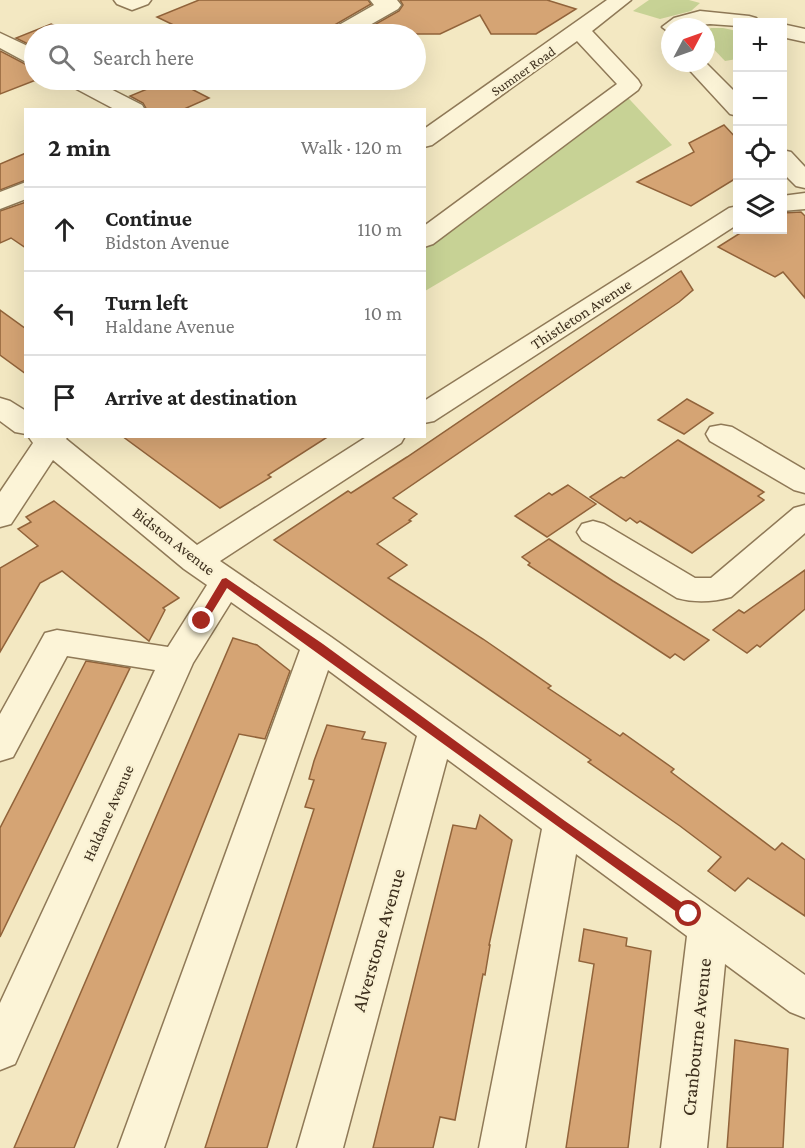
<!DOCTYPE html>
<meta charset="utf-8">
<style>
body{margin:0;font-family:"Crimson Pro",serif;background:#f6f6f6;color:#222}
.controls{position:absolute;right:18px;top:18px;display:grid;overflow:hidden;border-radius:0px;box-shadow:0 6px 24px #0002}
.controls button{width:54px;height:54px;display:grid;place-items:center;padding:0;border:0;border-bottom:2px solid #e0e0e0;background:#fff;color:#222;font:30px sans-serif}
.compass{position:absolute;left:661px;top:18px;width:54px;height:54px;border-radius:50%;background:#fff;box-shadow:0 6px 24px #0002;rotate:49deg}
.stop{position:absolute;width:18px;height:18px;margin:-14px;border:4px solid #a52920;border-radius:50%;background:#fff}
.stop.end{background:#a52920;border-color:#fff;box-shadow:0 2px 6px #0008}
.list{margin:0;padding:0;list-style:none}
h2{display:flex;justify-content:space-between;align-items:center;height:78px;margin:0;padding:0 24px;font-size:26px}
h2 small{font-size:20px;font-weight:400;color:#767676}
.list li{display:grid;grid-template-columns:39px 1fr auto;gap:18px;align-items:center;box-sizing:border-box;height:84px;padding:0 24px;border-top:2px solid #e0e0e0}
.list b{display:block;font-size:22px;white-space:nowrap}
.list p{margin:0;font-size:20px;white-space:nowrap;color:#767676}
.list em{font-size:20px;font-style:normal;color:#767676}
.icon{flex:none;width:33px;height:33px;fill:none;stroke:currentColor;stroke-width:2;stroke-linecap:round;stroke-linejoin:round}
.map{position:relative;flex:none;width:805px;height:1148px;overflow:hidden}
.search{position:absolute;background:#fff;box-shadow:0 6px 24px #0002;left:24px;top:24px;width:402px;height:66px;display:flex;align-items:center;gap:15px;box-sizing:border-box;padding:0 21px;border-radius:33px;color:#767676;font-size:22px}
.panel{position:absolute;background:#fff;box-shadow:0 6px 24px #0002;left:24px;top:108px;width:402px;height:330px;border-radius:0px}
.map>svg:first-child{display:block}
.green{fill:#c7d295}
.building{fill:#d5a474;stroke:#91633a;stroke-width:1.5}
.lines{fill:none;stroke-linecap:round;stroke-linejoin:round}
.minor-casing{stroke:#8f7957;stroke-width:3}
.minor{fill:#fcf4d7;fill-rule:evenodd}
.route{fill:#a52920}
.labels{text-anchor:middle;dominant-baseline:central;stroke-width:4.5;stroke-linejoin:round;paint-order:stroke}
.far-street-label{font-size:14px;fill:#3d2f1d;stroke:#f9f1d3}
.street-label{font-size:16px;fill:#3d2f1d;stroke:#f9f1d3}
.near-street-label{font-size:20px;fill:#3d2f1d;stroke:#f9f1d3}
</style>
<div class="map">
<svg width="805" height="1148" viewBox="0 0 805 1148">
<rect width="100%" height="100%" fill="#f3e8c2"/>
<!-- green -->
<g class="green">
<polygon points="649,0 689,0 700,3 691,11 660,19 633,11"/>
<polygon points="711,28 723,28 737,31 737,59 725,61 706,41 706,31"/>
<polygon points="619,88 672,145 425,291 425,236"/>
</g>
<!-- building -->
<g class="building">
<polygon points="199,0 368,0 371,4 331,27 328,34 192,34 157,17"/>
<polygon points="400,0 547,0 576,9 536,34 491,34 480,15 440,34 358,34 399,11 403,5"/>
<polygon points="51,24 71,34 34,34 34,47 16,38"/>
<polygon points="0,51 25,64 34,65 36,80 0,94"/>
<polygon points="169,80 174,80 209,98 182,110 147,110 143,103 130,96"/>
<polygon points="724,125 738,140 738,177 691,206 637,182 694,152 689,143"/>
<polygon points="26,153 26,180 0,190 0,164"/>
<polygon points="26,202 26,248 11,238 0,243 0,211"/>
<polygon points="801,212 805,216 805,298 783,272 775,277 718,247 745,230 783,230 783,213"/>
<polygon points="681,271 693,290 679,302 393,498 417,514 409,520 411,521 377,544 407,565 388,578 483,639 551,686 548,688 620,736 623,733 674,769 671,772 775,850 782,843 805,860 805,916 748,878 735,891 708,871 721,857 680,826 588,762 591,760 274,540 348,491 351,493 407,457"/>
<polygon points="0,310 26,329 26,374 0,355"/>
<polygon points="687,399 713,413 684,434 658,420"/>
<polygon points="122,436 329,436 268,475 271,477 220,508"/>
<polygon points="678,440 764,492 758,496 764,500 692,553 640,521 637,523 630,518 626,521 590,497 621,477 624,478"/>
<polygon points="568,485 596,504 547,537 515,516 549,493 552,495"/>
<polygon points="54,501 179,598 163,608 165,610 149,641 62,571 40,583 0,652 0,568 38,546 18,529 31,522 26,517"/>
<polygon points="549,539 613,581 709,640 684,660 675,654 670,658 528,565 530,563 522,557"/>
<polygon points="805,570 805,609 760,647 757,645 747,653 713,630 739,610 744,613"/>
<polygon points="233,638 257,645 290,671 265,739 239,734 74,1148 14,1148"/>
<polygon points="86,661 130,668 0,937 0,828"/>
<polygon points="327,725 365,732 362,739 386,743 267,1148 205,1148 314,809 305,807 314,780 309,779 314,761"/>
<polygon points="480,815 512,840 489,945 490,945 485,975 483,974 455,1120 440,1117 433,1148 373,1148 453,825 476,829"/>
<polygon points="584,929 627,938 626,946 651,951 628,1148 566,1148 594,964 579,961"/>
<polygon points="735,1040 788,1049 783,1148 727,1148"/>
</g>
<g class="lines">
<defs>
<g id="minor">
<polygon points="114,0 151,0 148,4 132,10 117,4"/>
<polygon points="370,0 397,0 401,5 398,9 354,34 330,34 332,29 374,5"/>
<polygon points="607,0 631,0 592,31 638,80 641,85 638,90 433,244 424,247 424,226 617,84 577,41 432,145 424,147 424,129"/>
<polygon points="700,11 749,16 756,18 760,22 738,22 738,26 710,24 670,27 670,33 662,27 674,18"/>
<polygon points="782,24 805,29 805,42 782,37"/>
<polygon points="0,33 34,49 34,63 26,62 0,48"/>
<polygon points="683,63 706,63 738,95 738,116 730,114"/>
<polygon points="66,80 93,80 142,105 145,110 116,110 69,85"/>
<polygon points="782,150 791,152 805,167 805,188 796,186 782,172"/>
<polygon points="26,182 26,199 0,209 0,192"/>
<polygon points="805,193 805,209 782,211 782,196"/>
<polygon points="738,206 738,224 434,421 424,423 424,401 729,208"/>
<polygon points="0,398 10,401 26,411 26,434 15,432 0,421"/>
<polygon points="721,425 732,427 805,470 805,493 794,490 710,441 706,434 710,427"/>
<polygon points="28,436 68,436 66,439 197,545 368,436 405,436 401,443 220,561 331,637 805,975 805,1018 790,1012 725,964 707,1148 661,1148 687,936 576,854 525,1148 479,1148 542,829 447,759 343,1148 297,1148 417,736 328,670 164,1148 118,1148 300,650 231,602 193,663 15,1064 0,1070 0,1003 155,670 67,656 13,757 0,761 0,714 45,633 57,630 168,647 207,585 184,569 53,460 11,524 0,527 0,492 33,443"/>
<path d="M805,505v28l-74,64c-18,5 -36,6 -54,1l-95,-58 -5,-8 5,-8 11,-3 11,3 91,54h16l83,-70z"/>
</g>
</defs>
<!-- minor casing -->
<use href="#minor" class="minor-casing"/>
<!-- minor -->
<use href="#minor" class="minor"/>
</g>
<!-- route -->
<polygon class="route" points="226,578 323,644 565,821 694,911 694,918 685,918 227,588 205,624 198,624 198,619 222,579"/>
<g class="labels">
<!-- far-street labels -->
<g class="far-street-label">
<text transform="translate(523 71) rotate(-35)">Sumner Road</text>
</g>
<!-- street labels -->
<g class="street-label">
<text transform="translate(581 314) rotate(-33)">Thistleton Avenue</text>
<text transform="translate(174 541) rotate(38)">Bidston Avenue</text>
<text transform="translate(108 813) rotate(-66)">Haldane Avenue</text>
</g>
<!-- near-street labels -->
<g class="near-street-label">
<text transform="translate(378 940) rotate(-74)">Alverstone Avenue</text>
<text transform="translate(696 1037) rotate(-84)">Cranbourne Avenue</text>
</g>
</g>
</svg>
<div class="controls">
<button>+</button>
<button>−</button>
<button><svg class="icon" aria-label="locate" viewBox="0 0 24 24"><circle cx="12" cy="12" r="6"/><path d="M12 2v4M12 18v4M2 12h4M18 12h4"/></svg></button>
<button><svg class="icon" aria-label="layers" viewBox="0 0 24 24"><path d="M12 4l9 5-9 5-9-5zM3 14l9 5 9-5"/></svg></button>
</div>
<svg class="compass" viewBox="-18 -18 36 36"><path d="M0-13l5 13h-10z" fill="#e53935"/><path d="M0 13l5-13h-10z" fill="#767676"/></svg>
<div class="stop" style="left:689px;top:914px"></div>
<div class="stop end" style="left:202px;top:621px"></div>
<div class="search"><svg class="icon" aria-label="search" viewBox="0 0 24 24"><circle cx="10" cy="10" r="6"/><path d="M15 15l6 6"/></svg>Search here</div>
<section class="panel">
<h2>2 min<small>Walk · 120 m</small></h2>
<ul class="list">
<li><svg class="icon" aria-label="ahead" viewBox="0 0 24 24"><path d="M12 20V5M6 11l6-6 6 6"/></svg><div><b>Continue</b><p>Bidston Avenue</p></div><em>110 m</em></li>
<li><svg class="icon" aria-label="left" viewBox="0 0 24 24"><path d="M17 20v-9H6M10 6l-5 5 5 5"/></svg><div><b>Turn left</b><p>Haldane Avenue</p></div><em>10 m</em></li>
<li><svg class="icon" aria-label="arrive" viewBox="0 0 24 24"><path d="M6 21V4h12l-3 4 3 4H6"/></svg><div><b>Arrive at destination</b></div></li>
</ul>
</section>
</div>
